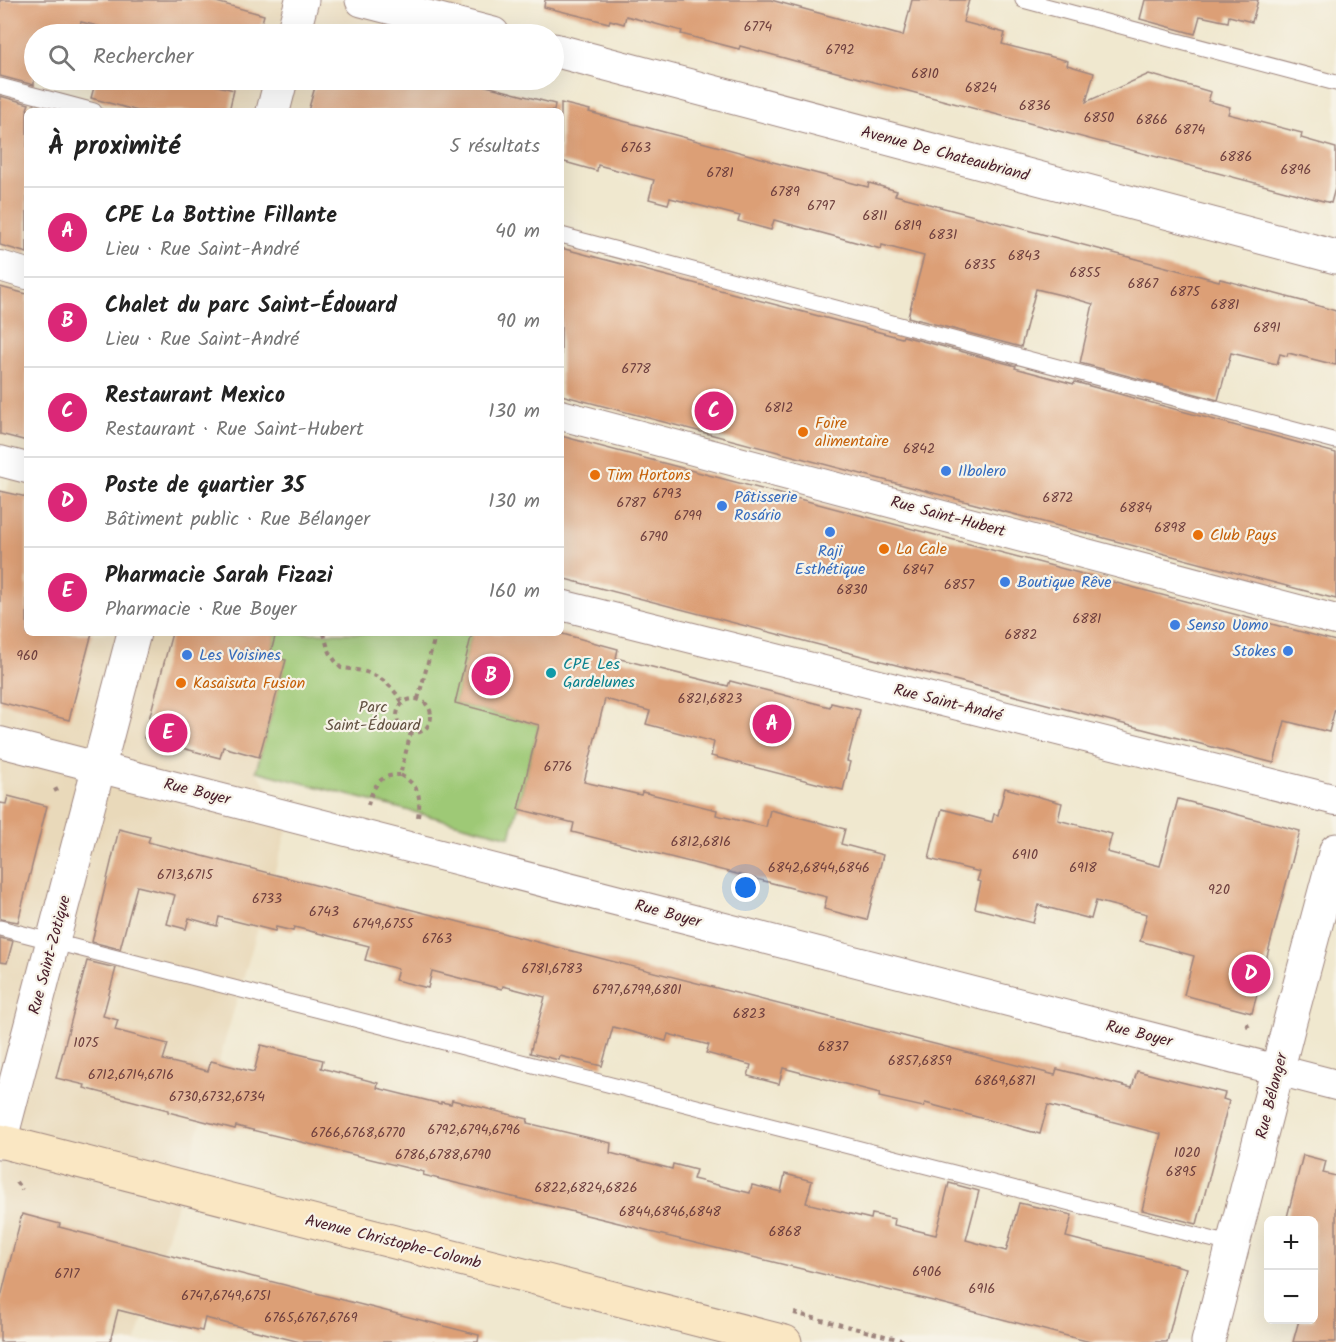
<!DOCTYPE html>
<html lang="fr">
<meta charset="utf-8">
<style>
body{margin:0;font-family:Kalam,sans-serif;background:#f2f2f2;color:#222}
.controls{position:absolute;right:18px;bottom:18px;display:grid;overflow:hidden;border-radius:9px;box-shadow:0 6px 24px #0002}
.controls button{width:54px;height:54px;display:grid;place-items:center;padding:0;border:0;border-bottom:2px solid #e0e0e0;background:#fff;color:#222;font:30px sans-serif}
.you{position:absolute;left:746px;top:888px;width:21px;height:21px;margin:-15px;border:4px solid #fff;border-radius:50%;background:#1a73e8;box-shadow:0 0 0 9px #1a73e833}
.badge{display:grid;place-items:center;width:39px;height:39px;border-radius:50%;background:#db2777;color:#fff;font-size:20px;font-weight:700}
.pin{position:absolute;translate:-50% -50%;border:3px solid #fff;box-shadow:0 2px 6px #0006}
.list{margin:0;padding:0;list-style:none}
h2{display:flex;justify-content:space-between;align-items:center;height:78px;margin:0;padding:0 24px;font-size:26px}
h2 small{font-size:20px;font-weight:400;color:#767676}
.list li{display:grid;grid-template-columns:39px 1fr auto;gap:18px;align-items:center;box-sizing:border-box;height:90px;padding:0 24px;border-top:2px solid #e0e0e0}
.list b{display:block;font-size:22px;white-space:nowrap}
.list p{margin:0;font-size:20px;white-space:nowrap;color:#767676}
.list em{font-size:20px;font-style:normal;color:#767676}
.icon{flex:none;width:33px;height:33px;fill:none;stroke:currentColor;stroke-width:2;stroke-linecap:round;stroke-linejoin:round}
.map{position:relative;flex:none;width:1336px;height:1342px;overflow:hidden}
.search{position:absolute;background:#fff;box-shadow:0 6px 24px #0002;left:24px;top:24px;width:540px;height:66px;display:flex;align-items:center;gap:15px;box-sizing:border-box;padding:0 21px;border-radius:33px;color:#767676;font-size:22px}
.panel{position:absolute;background:#fff;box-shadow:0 6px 24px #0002;left:24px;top:108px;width:540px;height:528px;border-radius:9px}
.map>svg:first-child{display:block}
.built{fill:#e9d9ba}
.green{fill:#9ec976;stroke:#747450;stroke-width:1.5}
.building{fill:#dc9f76}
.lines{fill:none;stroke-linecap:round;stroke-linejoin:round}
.service-casing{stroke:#9d847d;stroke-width:17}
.minor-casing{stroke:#9d847d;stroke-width:32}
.tertiary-casing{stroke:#9d847d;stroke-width:35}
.secondary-casing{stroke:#9d847d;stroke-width:35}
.path{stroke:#9d847d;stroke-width:4;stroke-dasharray:4.5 4.5;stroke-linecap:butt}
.service{stroke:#fff;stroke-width:15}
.minor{stroke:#fff;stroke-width:30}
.tertiary{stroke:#fff;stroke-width:33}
.secondary{stroke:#fae7c3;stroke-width:33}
.food-dot{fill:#e8710a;stroke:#f7f3e8;stroke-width:2}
.shop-dot{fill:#3f7fe0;stroke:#f7f3e8;stroke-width:2}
.culture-dot{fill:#0f9aa8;stroke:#f7f3e8;stroke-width:2}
.labels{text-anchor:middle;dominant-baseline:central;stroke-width:4.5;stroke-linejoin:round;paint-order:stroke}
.number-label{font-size:14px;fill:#6e3f3e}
.street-label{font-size:16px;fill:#4a1f2b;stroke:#f7f3e8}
.food-label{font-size:16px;fill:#c56008;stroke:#f7f3e8;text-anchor:start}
.shop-label{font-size:16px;fill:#366cbe;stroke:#f7f3e8;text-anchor:start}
.culture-label{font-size:16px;fill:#0d838f;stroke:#f7f3e8;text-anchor:start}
.park-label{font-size:16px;fill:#635242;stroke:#f7f3e8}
</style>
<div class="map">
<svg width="1336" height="1342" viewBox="0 0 1336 1342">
<rect width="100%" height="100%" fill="#f7f3e8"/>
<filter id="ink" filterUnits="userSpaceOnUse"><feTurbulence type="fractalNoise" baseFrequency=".0167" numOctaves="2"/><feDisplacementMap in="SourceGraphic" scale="12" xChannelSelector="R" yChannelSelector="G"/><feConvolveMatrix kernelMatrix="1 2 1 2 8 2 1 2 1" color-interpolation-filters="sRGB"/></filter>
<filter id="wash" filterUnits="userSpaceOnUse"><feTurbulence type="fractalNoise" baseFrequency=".008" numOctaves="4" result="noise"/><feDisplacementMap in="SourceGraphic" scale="24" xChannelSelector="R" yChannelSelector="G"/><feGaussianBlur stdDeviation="1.35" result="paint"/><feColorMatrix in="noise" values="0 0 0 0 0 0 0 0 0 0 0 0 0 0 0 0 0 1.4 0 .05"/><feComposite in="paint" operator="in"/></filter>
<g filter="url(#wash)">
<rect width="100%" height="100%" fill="#f0e8cf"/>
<!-- built -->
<g class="built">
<polygon points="179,0 466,0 457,34 169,34"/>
<polygon points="157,80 445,80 436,111 148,111"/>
<polygon points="0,86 94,111 27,111 27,633 276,633 270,656 286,660 256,771 290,820 136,1342 0,1342 0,516 14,466 0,462"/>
</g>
<!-- green -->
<polygon class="green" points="276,633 472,633 455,703 539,725 510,837 256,771 286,660 270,656"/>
<g id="blocks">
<!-- building -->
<g class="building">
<polygon points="0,0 209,0 264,15 259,34 129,34 81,22 77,34 49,26 47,34 34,34 34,85 0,76"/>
<polygon points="545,0 771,0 903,36 912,0 969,0 963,22 1005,33 1002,44 1068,61 1067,65 1094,73 1086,102 1149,74 1211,92 1208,101 1230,107 1228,114 1302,133 1301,138 1336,148 1336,185 1331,203 795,61 740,46 739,49 681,34 682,31 626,16 624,24 610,20 609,23 544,7"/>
<polygon points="1145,0 1258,0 1252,22 1229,16 1228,22 1200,16 1195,34 1140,19"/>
<polygon points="96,80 194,80 234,90 229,111 138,111 91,98"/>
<polygon points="317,80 463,80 555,104 554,111 308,111"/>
<polygon points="0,96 29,104 27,109 30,110 27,111 27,253 0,245"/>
<polygon points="561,103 590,110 589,112 769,160 769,161 868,187 869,183 897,191 895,195 1219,281 1220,279 1302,301 1336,311 1336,365 1288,353 1287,356 1280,354 1277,364 1231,353 1218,400 1080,363 1093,304 1065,296 1036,289 1021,347 908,317 924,256 882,245 881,249 774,220 771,230 738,221 740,216 670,198 668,204 649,199 654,180 598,165 597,171 561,161"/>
<polygon points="561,248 902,338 903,336 1016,366 1015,368 1074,384 1075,382 1336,453 1336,599 561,395"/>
<polygon points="0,287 27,294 27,441 0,434"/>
<polygon points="561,436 1336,641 1336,705 1329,732 1285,721 1274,763 561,578"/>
<polygon points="0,491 27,497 27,633 92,633 69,720 0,702"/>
<polygon points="172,633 276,633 270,656 286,660 259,757 223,747 220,758 144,738"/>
<polygon points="472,633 559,633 618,649 616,658 728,686 730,681 830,707 831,703 860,710 847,761 850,762 843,790 711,756 714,742 646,724 650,711 605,699 584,782 641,795 642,792 688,803 717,810 716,815 766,827 770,810 845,829 841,844 883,855 867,920 824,909 827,897 572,832 574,823 518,809 539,725 455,703"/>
<polygon points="1005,788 1062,803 1058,820 1112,834 1107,852 1160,866 1178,799 1300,831 1252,1013 1184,995 1194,956 1140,941 1147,914 1096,901 1091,919 1038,905 1033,923 975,908 981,882 977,881 980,872 929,859 933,841 942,809 992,822 994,814 998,815"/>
<polygon points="8,796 47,806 18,922 0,919 0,803 6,804"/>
<polygon points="119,829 150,837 148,842 1055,1075 1057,1069 1132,1088 1137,1071 1225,1093 1223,1099 1229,1101 1197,1224 1142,1210 1161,1134 1048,1105 1040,1134 925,1103 923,1107 879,1097 880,1093 783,1068 779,1084 748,1076 751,1065 706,1053 709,1045 668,1034 666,1041 613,1027 602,1066 560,1056 559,1060 530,1053 545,997 503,986 502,989 432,971 428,988 395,980 398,969 365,960 369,946 294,927 293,931 276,927 275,931 219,917 217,926 189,918 186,929 167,924 175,895 137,886 120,949 92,942"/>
<polygon points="0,938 13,941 7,963 0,962"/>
<polygon points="87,961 116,968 103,1016 118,1020 115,1030 168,1044 163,1060 208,1071 211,1061 254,1072 261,1045 323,1060 321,1068 378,1083 377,1088 441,1104 441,1102 451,1104 452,1100 528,1119 527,1123 611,1143 610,1153 672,1169 673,1164 696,1170 693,1179 750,1193 752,1185 781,1192 785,1174 812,1181 806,1203 871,1219 872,1214 895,1219 894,1225 936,1235 949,1183 979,1191 966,1240 1006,1251 1019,1203 1072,1215 1066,1237 1186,1268 1167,1342 1090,1342 933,1301 650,1232 650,1231 623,1224 423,1175 424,1172 236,1126 235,1129 168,1112 168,1110 84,1088 85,1085 56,1078"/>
<polygon points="1303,1155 1326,1161 1323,1173 1336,1176 1336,1342 1293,1342 1299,1320 1314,1320 1314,1221 1286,1221"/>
<polygon points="22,1214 60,1224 59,1227 479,1335 478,1342 300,1342 205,1318 202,1331 118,1310 110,1342 0,1342 0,1301"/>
</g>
</g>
</g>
<g filter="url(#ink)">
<use href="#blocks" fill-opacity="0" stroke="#9d847d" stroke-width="1.5"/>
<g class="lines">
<defs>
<g id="service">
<polyline points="1023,0 1336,83"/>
<polyline points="0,86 94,111"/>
<polyline points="561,235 1336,441"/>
<polyline points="0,928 1234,1245"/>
</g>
<g id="minor">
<polyline points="0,266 27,274"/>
<polyline points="561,415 1336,620"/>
<polyline points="0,461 27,468"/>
<polyline points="561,605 1336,800"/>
<polyline points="0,742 1336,1085"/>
</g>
<g id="tertiary">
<polyline points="362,0 493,34"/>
<polyline points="293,34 302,0"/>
<polyline points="554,50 1336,257"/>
<polyline points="273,111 281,80"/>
<polyline points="0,1142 134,633"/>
<polyline points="1208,1342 1290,1021 1336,850"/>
</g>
<polyline id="secondary" points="0,1141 785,1342"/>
</defs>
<!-- service casing -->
<use href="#service" class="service-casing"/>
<!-- minor casing -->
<use href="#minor" class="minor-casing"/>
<!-- tertiary casing -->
<use href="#tertiary" class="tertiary-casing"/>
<!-- secondary casing -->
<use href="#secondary" class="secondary-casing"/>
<!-- path -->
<g class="path">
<path d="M324,633c3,15 7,24 17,35 31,3 44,8 62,35"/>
<polyline points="418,699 436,633"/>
<circle cx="414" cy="716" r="17"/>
<path d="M411,732l-11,43c20,11 21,21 18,42"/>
<polyline points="54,791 62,787"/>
<path d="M368,805c5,-18 11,-31 32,-30"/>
<polyline points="1247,1023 1250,1031"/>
<polyline points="16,1182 22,1190"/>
<polyline points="794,1313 909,1342"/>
</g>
<!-- service -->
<use href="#service" class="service"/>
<!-- minor -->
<use href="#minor" class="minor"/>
<!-- tertiary -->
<use href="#tertiary" class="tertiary"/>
<!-- secondary -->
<use href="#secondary" class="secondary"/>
</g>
</g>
<!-- markers -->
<g class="food-dot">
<circle cx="803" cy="432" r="6"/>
<circle cx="595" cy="475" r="6"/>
<circle cx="1198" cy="535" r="6"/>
<circle cx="884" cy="549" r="6"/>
<circle cx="181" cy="683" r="6"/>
</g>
<g class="shop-dot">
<circle cx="946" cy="471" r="6"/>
<circle cx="722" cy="506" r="6"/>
<circle cx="830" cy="532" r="6"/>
<circle cx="1005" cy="582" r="6"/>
<circle cx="1175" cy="625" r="6"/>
<circle cx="1288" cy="651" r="6"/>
<circle cx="187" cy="655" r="6"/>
</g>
<circle class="culture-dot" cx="551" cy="673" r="6"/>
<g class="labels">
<!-- number labels -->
<g class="number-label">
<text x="758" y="27">6774</text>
<text x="840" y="50">6792</text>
<text x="925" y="74">6810</text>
<text x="981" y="88">6824</text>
<text x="1035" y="106">6836</text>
<text x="1099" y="118">6850</text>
<text x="1152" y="120">6866</text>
<text x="1190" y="130">6874</text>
<text x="636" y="148">6763</text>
<text x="1236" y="157">6886</text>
<text x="1296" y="170">6896</text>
<text x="720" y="173">6781</text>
<text x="785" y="192">6789</text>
<text x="821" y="206">6797</text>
<text x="875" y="216">6811</text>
<text x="908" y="226">6819</text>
<text x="943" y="235">6831</text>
<text x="1024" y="256">6843</text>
<text x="980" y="265">6835</text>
<text x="1085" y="273">6855</text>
<text x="1143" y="284">6867</text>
<text x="1185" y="292">6875</text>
<text x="1225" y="305">6881</text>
<text x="1267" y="328">6891</text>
<text x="636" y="369">6778</text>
<text x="779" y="408">6812</text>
<text x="919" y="449">6842</text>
<text x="667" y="494">6793</text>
<text x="1058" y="498">6872</text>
<text x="631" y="503">6787</text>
<text x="1136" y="508">6884</text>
<text x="688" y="516">6799</text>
<text x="1170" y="528">6898</text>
<text x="654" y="537">6790</text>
<text x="918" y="570">6847</text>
<text x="959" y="585">6857</text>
<text x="852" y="590">6830</text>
<text x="1087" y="619">6881</text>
<text x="1021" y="635">6882</text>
<text x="27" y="656">960</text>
<text x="710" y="699">6821,6823</text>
<text x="558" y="767">6776</text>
<text x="701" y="842">6812,6816</text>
<text x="1025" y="855">6910</text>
<text x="819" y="868">6842,6844,6846</text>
<text x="1083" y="868">6918</text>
<text x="185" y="875">6713,6715</text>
<text x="1219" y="890">920</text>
<text x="267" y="899">6733</text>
<text x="324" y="912">6743</text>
<text x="383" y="924">6749,6755</text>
<text x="437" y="939">6763</text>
<text x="552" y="969">6781,6783</text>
<text x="637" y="990">6797,6799,6801</text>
<text x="749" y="1014">6823</text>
<text x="86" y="1043">1075</text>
<text x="833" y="1047">6837</text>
<text x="920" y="1061">6857,6859</text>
<text x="131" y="1075">6712,6714,6716</text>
<text x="1005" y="1081">6869,6871</text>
<text x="217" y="1097">6730,6732,6734</text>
<text x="474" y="1130">6792,6794,6796</text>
<text x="358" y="1133">6766,6768,6770</text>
<text x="1187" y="1153">1020</text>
<text x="443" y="1155">6786,6788,6790</text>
<text x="1181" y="1172">6895</text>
<text x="586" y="1188">6822,6824,6826</text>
<text x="670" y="1212">6844,6846,6848</text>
<text x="785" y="1232">6868</text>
<text x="927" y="1272">6906</text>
<text x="67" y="1274">6717</text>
<text x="982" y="1289">6916</text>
<text x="226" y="1296">6747,6749,6751</text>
<text x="311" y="1318">6765,6767,6769</text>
</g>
<!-- street labels -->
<g class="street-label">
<text transform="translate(945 154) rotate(15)">Avenue De Chateaubriand</text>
<text transform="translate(948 517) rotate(15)">Rue Saint-Hubert</text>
<text transform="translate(948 703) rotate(14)">Rue Saint-André</text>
<text transform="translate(197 792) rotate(14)">Rue Boyer</text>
<text transform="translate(668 914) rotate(15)">Rue Boyer</text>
<text transform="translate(50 955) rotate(-75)">Rue Saint-Zotique</text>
<text transform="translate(1139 1034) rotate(14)">Rue Boyer</text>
<text transform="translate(1272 1096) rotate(-76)">Rue Bélanger</text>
<text transform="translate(393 1242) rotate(14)">Avenue Christophe-Colomb</text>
</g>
<!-- food labels -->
<g class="food-label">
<text x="815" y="423">Foire<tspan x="815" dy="18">alimentaire</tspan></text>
<text x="607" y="475">Tim Hortons</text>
<text x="1210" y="535">Club Pays</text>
<text x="896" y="549">La Cale</text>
<text x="193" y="683">Kasaisuta Fusion</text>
</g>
<!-- shop labels -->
<g class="shop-label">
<text x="958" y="471">Ilbolero</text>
<text x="734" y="497">Pâtisserie<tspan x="734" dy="18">Rosário</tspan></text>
<text x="830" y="551" text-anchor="middle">Raji<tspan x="830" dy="18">Esthétique</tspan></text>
<text x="1017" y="582">Boutique Rêve</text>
<text x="1187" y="625">Senso Uomo</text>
<text x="1276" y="651" text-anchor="end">Stokes</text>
<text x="199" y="655">Les Voisines</text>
</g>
<!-- culture labels -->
<g class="culture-label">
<text x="563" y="664">CPE Les<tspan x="563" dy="18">Gardelunes</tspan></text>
</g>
<!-- park labels -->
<g class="park-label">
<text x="373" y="707">Parc<tspan x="373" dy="18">Saint-Édouard</tspan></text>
</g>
</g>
</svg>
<div class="controls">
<button>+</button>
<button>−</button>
</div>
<div class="you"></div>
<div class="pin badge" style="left:772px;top:724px">A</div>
<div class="pin badge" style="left:491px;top:676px">B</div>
<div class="pin badge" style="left:714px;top:411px">C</div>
<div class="pin badge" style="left:1251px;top:974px">D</div>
<div class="pin badge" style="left:168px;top:733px">E</div>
<div class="search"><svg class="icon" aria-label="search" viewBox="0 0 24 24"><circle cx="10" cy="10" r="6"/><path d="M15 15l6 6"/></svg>Rechercher</div>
<section class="panel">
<h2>À proximité<small>5 résultats</small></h2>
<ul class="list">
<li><span class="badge">A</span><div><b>CPE La Bottine Fillante</b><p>Lieu · Rue Saint-André</p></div><em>40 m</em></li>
<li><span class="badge">B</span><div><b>Chalet du parc Saint-Édouard</b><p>Lieu · Rue Saint-André</p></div><em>90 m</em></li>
<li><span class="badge">C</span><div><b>Restaurant Mexico</b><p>Restaurant · Rue Saint-Hubert</p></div><em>130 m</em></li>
<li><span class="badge">D</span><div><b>Poste de quartier 35</b><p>Bâtiment public · Rue Bélanger</p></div><em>130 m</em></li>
<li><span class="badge">E</span><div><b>Pharmacie Sarah Fizazi</b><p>Pharmacie · Rue Boyer</p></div><em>160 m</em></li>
</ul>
</section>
</div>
